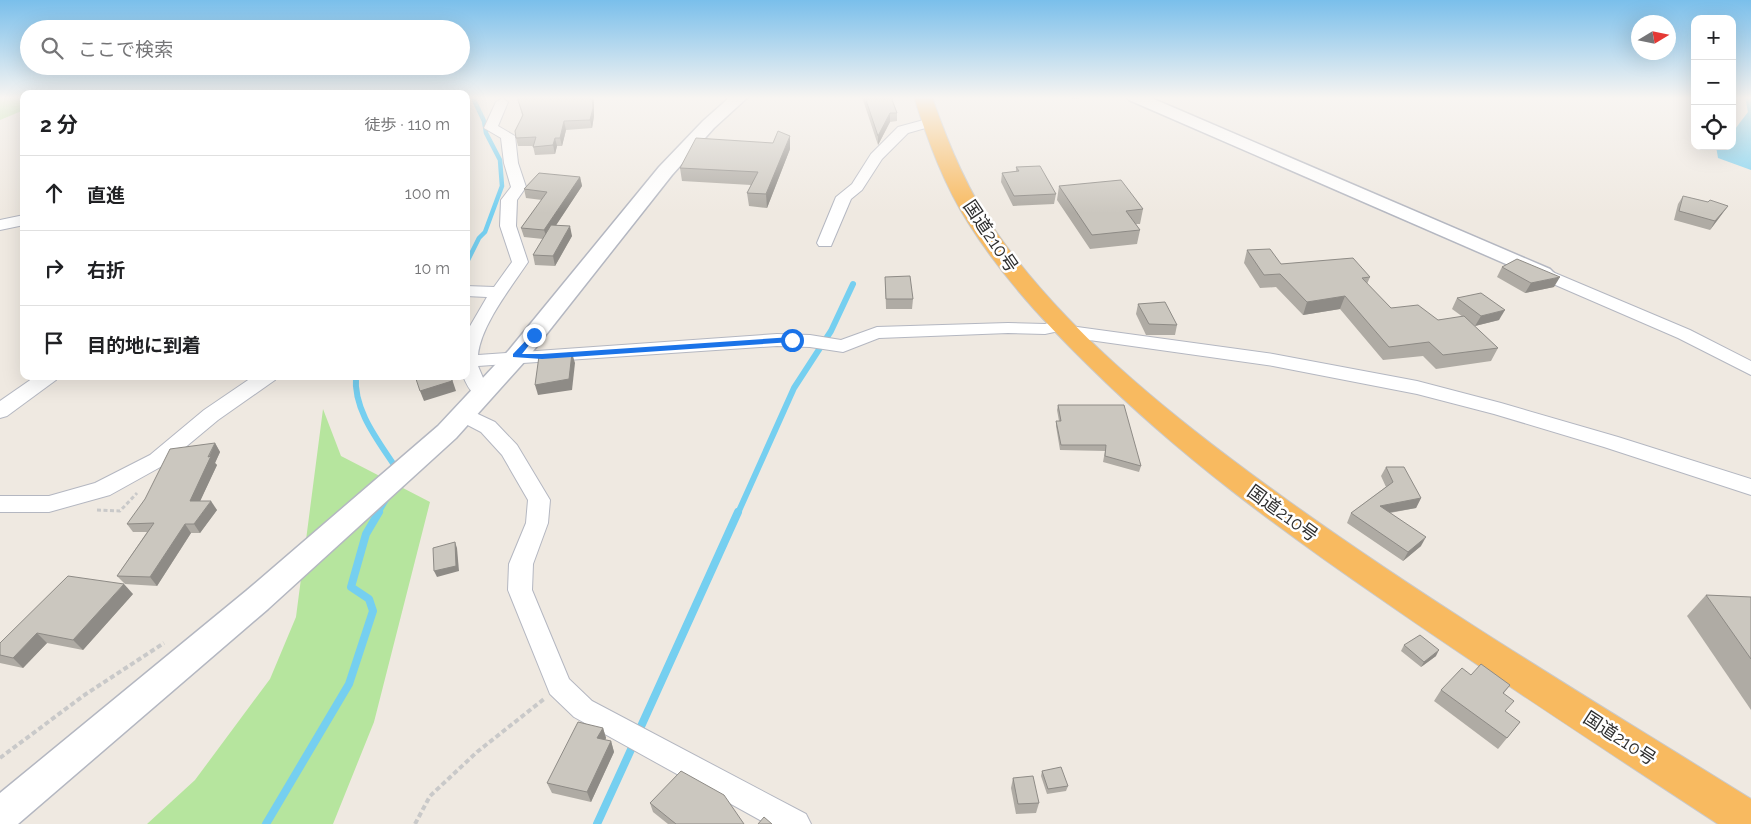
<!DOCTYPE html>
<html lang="ja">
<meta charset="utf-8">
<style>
body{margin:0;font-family:Raleway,"Noto Sans JP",sans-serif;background:#f6f6f6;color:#202124}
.controls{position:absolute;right:15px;top:15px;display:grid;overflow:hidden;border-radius:10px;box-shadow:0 5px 20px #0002}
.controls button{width:45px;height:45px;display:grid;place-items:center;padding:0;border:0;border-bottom:1px solid #e0e0e0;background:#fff;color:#202124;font:25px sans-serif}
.compass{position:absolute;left:1631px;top:15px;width:45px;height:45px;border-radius:50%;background:#fff;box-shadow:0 5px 20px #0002;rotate:80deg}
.stop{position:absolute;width:15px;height:15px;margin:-11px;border:4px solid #1a73e8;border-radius:50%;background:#fff}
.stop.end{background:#1a73e8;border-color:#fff;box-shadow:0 1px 5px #0008}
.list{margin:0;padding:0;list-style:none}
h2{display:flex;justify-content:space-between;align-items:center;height:65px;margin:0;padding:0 20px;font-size:21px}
h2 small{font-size:16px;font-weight:400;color:#757577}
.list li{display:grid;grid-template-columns:32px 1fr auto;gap:15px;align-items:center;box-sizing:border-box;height:75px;padding:0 20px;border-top:1px solid #e0e0e0}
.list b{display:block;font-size:19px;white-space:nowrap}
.list em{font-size:16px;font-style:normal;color:#757577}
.icon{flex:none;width:28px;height:28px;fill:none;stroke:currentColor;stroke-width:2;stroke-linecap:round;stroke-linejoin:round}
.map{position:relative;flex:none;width:1751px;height:824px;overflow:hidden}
.search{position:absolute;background:#fff;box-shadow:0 5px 20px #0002;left:20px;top:20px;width:450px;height:55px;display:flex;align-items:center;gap:12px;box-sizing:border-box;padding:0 18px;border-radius:28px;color:#757577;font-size:19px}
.panel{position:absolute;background:#fff;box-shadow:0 5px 20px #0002;left:20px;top:90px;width:450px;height:290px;border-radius:10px}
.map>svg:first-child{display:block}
.green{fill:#b6e59e}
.water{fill:#75cff0}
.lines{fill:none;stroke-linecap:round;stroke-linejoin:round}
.stream-far2{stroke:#75cff0;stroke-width:4.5}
.stream-far1{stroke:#75cff0;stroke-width:6}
.stream{stroke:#75cff0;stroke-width:8}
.minor-casing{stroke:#b4b7c1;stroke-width:2}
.tertiary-casing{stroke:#b4b7c1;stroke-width:3}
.trunk-casing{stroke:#c9c9c9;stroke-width:2}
.path-far1{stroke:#c9c9c9;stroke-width:3;stroke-dasharray:4 2.5;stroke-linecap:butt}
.path{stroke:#c9c9c9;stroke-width:4;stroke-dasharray:5 3;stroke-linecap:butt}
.minor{fill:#fff;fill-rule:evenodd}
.tertiary{fill:#fff;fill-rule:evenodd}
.trunk{fill:#f8ba60;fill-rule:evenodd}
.wall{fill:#afaba4}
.shaded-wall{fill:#8e8b86}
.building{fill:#cbc7bf;stroke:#8e8b86}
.route{fill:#1a73e8}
.labels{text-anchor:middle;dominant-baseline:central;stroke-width:5;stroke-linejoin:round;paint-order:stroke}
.street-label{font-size:18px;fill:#2e2e2e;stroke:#fff}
</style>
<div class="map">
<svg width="1751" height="824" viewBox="0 0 1751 824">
<rect width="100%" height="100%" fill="#efe9e1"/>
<!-- green -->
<g class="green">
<polygon points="0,97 24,97 24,110 0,120"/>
<polygon points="323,409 341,456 430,502 374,722 333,824 147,824 195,780 270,679 296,617"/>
</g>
<!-- water -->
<polygon class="water" points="1745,97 1751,97 1751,170 1718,158 1716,146 1732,146 1732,133 1748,112"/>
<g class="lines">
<!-- stream-far2 -->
<polyline class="stream-far2" points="466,264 479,238 485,232 502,186 500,160 486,133 484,121 474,100 475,97"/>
<!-- stream-far1 -->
<g class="stream-far1">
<path d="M356,376c-3,35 24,67 42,95"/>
<polyline points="378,513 387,498"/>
<polyline points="738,513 794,388 831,331 853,284"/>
</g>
<!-- stream -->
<g class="stream">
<polyline points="638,733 738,512"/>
<polyline points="266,824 349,684 373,611 369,599 351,587 366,534 379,512"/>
<polyline points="597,824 634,743"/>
</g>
<defs>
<g id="minor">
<path d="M502,98l6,4 -10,24 17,10 3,27 8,24 -9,13 -1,26 12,36c-16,24 -47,63 -50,93l299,-21 33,1 31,5 36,-13 131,-4 37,1 17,-4 6,1 2,5 203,28 144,27 84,22 117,34 133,42v16l-147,-48 -110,-33 -77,-20 -144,-28 -205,-29 -6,-2 -3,-4 -14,3 -37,-1 -129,5 -36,14 -33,-5 -33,-1 -299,20 8,19 6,2 3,5 -3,5c-17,4 -23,-7 -29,-21h3v-43l21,-36 -21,-1v-10l28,1 18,-25 -12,-36 1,-26 10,-13 -7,-24 -3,-25 -17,-10 12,-26z"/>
<polygon points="931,118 936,119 938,122 936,125 908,133 882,159 862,190 851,199 831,246 819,246 817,243 836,197 852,184 871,154 898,127"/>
<polygon points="24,215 24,225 0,230 0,220"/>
<polygon points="1543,268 1690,330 1751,361 1751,375 1678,338 1537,277 1535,273 1537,269"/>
<polygon points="36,376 58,376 56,380 7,416 0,418 0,401"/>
<polygon points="254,376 277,376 275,380 218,420 164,465 110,495 49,512 0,512 0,496 49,496 95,483 150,455 204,410"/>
<polygon points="465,408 495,422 517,445 550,500 548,523 533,564 532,590 569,679 592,701 806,814 811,824 767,824 574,717 550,694 508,590 509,564 526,523 528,500 502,455 481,432 458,420 455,415 458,410"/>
</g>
<g id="tertiary">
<polygon points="730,97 748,97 714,128 672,175 526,360 456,438 268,609 18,824 0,824 0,793 246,591 438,426 509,350 659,167 703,121"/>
<polygon points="1127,97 1149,97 1550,269 1554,273 1550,277 1543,279 1536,277 1129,100"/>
</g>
<path id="trunk" d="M914,97h18c17,49 37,97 67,139 73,103 186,191 288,264 149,107 308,202 464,299v25h-33c-113,-74 -226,-148 -337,-225 -102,-70 -202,-144 -290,-231 -45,-44 -88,-90 -122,-144 -25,-39 -41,-83 -55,-127z"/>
</defs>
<!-- minor casing -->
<use href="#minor" class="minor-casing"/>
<!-- tertiary casing -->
<use href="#tertiary" class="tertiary-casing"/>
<!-- trunk casing -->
<use href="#trunk" class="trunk-casing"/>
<!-- path-far1 -->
<g class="path-far1">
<polyline points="220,376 233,378"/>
<polyline points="97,510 120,511 137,493"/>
</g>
<!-- path -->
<g class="path">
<polyline points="0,758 83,696 164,643"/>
<polyline points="415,824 430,796 477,752 544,699"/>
</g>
<!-- minor -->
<use href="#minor" class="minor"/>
<!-- tertiary -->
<use href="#tertiary" class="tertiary"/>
<!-- trunk -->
<use href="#trunk" class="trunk"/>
</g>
<!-- wall -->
<g class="wall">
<polygon points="517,97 594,97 594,116 592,128 566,130 562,146 557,146 555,154 535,155 533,146 518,146 516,138 522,115"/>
<polygon points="862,97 891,97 897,113 897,121 890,122 878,145"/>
<polygon points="1069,97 1092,97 1072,99"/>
<polygon points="790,149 767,208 749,206 747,193 751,185 682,181 680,168"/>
<polygon points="1016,167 1056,194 1054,204 1013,206 1001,182 1002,173 1016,172"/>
<polygon points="580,177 582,186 556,225 572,236 555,266 535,265 533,255 543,239 524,237 521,228 542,200 526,198 524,189"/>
<polygon points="1059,186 1143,209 1140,224 1136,224 1140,230 1137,244 1090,249 1057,200"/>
<polygon points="1683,196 1708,202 1728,206 1710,230 1674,220 1678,204"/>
<polygon points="1247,250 1281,264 1370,277 1367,284 1391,308 1438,320 1463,317 1452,309 1457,298 1499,320 1475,326 1471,323 1498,348 1491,361 1436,369 1423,356 1383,360 1340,309 1303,315 1276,287 1260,288 1244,263"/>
<polygon points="1502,267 1554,287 1525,293 1497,277"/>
<polygon points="885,277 913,299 912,309 886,309"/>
<polygon points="1138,304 1177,325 1175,335 1146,335 1136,314"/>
<polygon points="1058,405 1141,466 1139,472 1103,462 1105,451 1060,450 1056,426 1056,421 1059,421 1057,410"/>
<polygon points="215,443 220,452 215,463 217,465 200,501 217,510 200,533 191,533 157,586 125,584 117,576 147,532 133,532 127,524"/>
<polygon points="1386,467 1421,498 1416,508 1390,513 1421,546 1403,561 1347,523 1351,513 1386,487 1381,476"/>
<polygon points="133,594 83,650 47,643 23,668 0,663 0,643"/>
<polygon points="1706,595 1751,597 1751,710 1687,616"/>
<polygon points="1404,645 1436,656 1421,667 1401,651"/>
<polygon points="1471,675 1510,685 1504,693 1505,712 1520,722 1498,749 1434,701 1441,690"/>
<polygon points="603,728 606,738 605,740 611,741 614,752 591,802 552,793 547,783"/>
<polygon points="1042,771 1068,786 1066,791 1047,794 1041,776"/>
<polygon points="1013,778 1039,803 1036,813 1016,814 1011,788"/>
<polygon points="650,803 744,824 668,824 653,812"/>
</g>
<!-- shaded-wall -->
<g class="shaded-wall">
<polygon points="592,97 594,97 594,116 592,128 590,120"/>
<polygon points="890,113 890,122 878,145 878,136"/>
<polygon points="564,121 566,130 562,146 560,138"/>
<polygon points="790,136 790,149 767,208 766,194"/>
<polygon points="555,138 557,146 555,154 553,145"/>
<polygon points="580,177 582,186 547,239 544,230"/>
<polygon points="1728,206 1710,230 1715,221"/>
<polygon points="570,226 572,236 555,266 553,256"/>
<polygon points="1560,277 1554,287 1525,293 1531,283"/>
<polygon points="1345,296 1340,309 1303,315 1307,302"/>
<polygon points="1505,310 1499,320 1475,326 1481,316"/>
<polygon points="572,353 575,363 572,390 538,395 535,385"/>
<polygon points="451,376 456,391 424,401 420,391"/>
<polygon points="215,443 220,452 215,463 217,465 196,510 190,501"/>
<polygon points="1421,498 1416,508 1375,515 1380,506"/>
<polygon points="211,501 217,510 200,533 194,524"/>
<polygon points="185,524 191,533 157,586 150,577"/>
<polygon points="1426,537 1421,546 1403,561 1408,552"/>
<polygon points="455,542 457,548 459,571 437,577 434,571"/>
<polygon points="124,584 133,594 83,650 73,640"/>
<polygon points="37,633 47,643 23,668 13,658"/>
<polygon points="1439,650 1436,656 1421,667 1424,662"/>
<polygon points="603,728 606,738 601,749 597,738"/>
<polygon points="611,741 614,752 591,802 587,792"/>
</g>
<!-- building -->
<g class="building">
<polygon points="517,97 592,97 593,108 590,120 564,121 560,138 555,138 553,145 533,147 536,137 516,138 515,131 523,115"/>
<polygon points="865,97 891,97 897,113 890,113 878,136"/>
<polygon points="778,131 790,136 766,194 747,193 758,172 680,168 696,138 773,143"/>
<polygon points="1040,166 1056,194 1014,196 1002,173 1019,171 1016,167"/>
<polygon points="539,173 580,177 544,230 521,228 547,192 524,189"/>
<polygon points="1121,180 1143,209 1126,211 1140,230 1092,235 1059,186"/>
<polygon points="1683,196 1708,202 1710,200 1728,206 1715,221 1679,211"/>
<polygon points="551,225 570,226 553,256 533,255"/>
<polygon points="1270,249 1281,264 1353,258 1370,277 1362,278 1391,308 1418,305 1438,320 1464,316 1498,348 1443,355 1429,342 1389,347 1345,296 1307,302 1280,274 1264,275 1247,250"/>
<polygon points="1517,259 1560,277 1531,283 1502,267"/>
<polygon points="910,276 913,299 886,299 885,277"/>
<polygon points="1481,293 1505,310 1481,316 1457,298"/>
<polygon points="1165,302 1177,325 1149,324 1138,304"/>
<polygon points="572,353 569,379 535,385 539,356"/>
<polygon points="415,376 451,376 452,381 420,391"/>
<polygon points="1058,405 1124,405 1141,466 1105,456 1106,445 1061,445 1056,421 1061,421"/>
<polygon points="215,443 208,457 211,456 190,501 211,501 194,524 185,524 150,577 117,576 154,523 127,524 145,499 170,449"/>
<polygon points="1386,467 1404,467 1421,498 1380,506 1426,537 1408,552 1351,513 1393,482"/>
<polygon points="455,542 456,566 434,571 433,548"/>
<polygon points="68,576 124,584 73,640 37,633 13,658 0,655 0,643"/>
<polygon points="1706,595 1751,597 1751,659"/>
<polygon points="1420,635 1439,650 1424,662 1404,645"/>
<polygon points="1481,664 1510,685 1503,693 1514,701 1505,711 1520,722 1507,738 1441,690 1462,668 1471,675"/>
<polygon points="578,722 603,728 597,738 611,741 587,792 547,783"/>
<polygon points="1061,767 1068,786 1048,789 1042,771"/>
<polygon points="681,771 724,795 744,824 676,824 650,803"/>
<polygon points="1033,776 1039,803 1018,804 1013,778"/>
<polygon points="764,817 772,824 758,824"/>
</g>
<!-- sky -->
<linearGradient id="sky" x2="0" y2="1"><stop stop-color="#7abfeb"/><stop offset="0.46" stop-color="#f8f5f2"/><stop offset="1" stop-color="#f8f5f2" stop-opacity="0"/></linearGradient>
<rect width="1751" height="213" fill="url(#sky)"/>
<!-- route -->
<polygon class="route" points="534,332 537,335 522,354 542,354 792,337 796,340 792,342 542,359 513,357 513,354"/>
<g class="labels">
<!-- street labels -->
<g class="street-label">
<text transform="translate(991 236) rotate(56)">国道210号</text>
<text transform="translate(1283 513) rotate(36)">国道210号</text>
<text transform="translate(1620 738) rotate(33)">国道210号</text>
</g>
</g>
</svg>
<div class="controls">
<button>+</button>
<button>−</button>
<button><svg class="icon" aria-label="locate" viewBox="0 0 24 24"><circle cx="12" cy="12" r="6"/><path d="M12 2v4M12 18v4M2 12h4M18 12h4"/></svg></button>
</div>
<svg class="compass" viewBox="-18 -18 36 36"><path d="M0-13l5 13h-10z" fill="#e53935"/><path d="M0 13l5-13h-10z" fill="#757577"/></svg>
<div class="stop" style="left:792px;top:340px"></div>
<div class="stop end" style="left:534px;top:335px"></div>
<div class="search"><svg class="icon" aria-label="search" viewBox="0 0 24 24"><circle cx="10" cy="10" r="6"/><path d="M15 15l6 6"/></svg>ここで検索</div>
<section class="panel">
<h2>2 分<small>徒歩 · 110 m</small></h2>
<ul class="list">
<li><svg class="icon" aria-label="ahead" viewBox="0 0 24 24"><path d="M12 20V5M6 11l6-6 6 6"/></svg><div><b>直進</b></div><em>100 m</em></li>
<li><svg class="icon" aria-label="right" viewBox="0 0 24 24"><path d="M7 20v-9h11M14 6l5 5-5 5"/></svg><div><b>右折</b></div><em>10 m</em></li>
<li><svg class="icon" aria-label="arrive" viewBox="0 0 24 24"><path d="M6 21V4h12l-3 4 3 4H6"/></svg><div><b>目的地に到着</b></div></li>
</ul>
</section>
</div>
